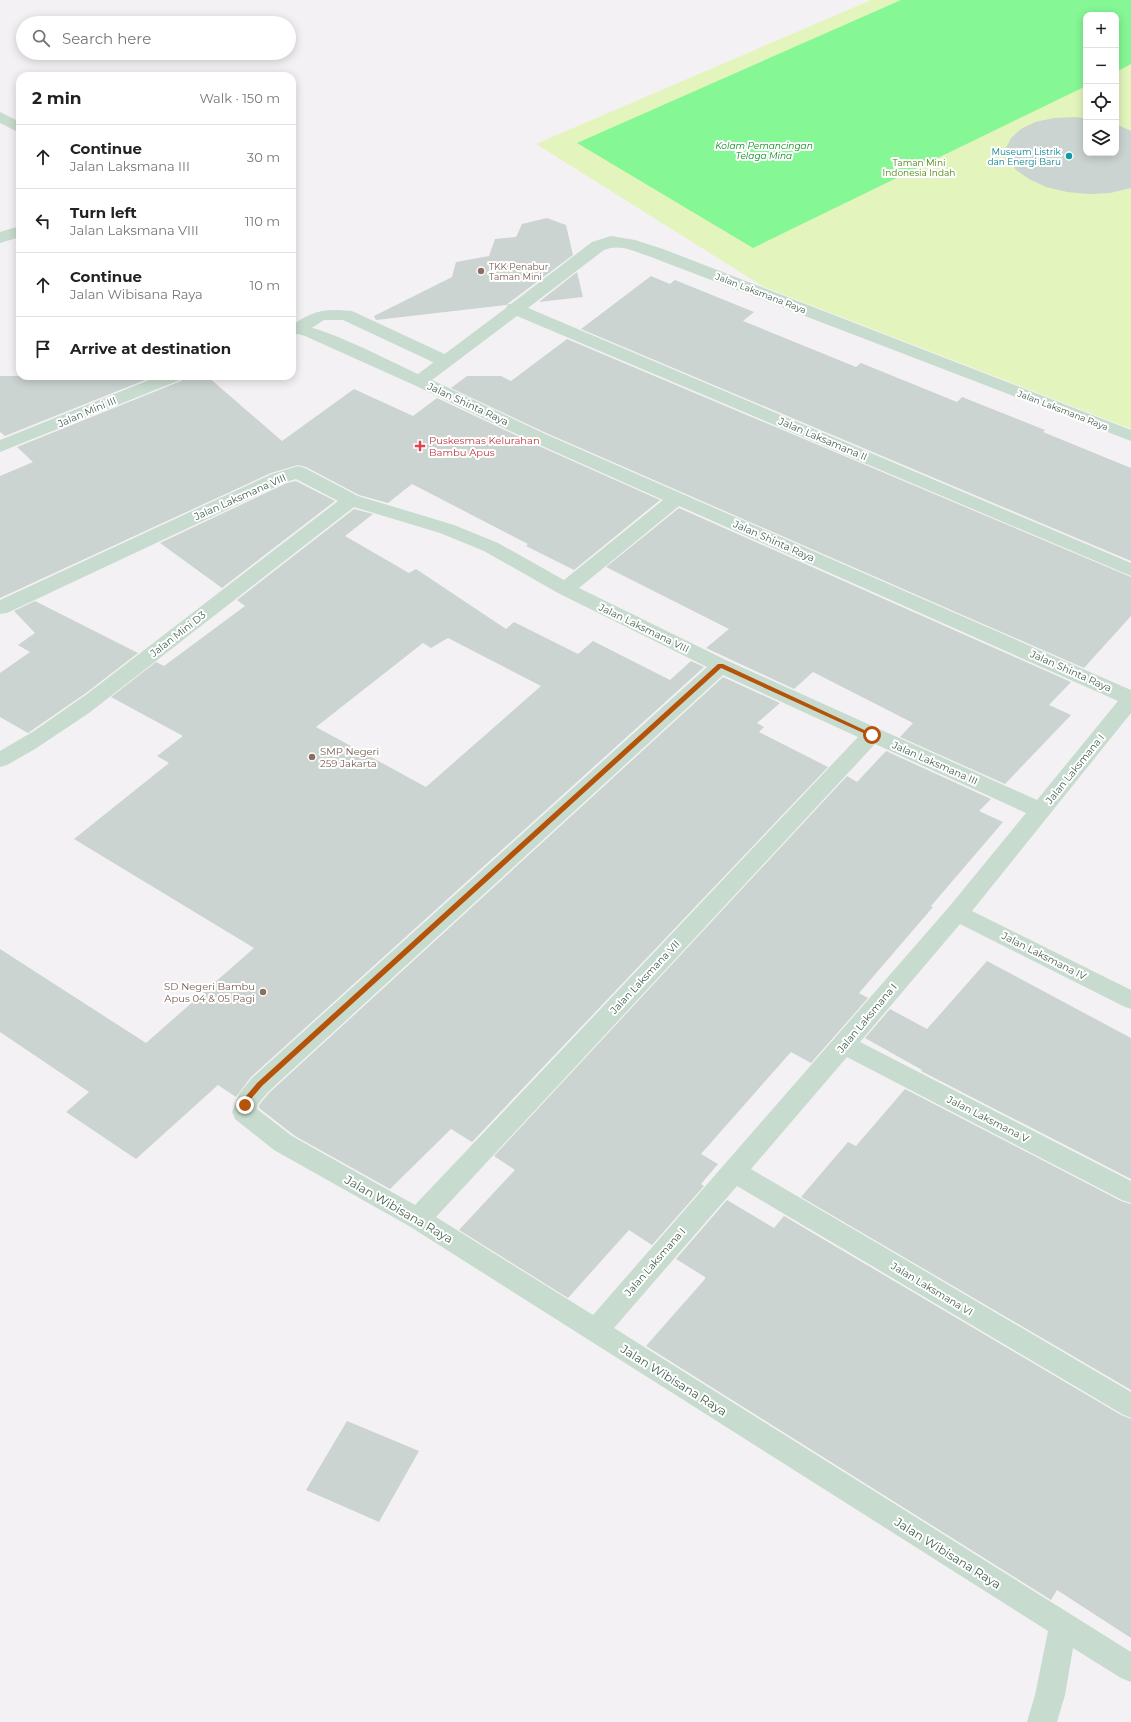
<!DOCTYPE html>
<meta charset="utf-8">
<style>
body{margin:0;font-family:Montserrat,sans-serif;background:#f6f6f6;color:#222}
.controls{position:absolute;right:12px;top:12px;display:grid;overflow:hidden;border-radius:8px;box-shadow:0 2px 10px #0003}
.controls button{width:36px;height:36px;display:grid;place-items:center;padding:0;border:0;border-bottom:1px solid #e0e0e0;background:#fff;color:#222;font:20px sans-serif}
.stop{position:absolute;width:12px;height:12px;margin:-9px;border:3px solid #b45309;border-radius:50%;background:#fff}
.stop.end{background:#b45309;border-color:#fff;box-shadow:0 1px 4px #0008}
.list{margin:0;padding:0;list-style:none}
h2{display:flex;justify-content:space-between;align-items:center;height:52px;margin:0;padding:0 16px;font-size:17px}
h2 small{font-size:13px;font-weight:400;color:#767676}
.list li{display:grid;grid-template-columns:26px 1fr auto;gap:12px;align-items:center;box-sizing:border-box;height:64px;padding:0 16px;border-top:1px solid #e0e0e0}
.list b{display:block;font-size:15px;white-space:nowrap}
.list p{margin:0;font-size:13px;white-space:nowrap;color:#767676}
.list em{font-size:13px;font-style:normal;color:#767676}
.icon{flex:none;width:22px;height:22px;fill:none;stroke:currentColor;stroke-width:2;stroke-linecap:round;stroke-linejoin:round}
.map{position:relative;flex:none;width:1131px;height:1722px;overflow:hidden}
.search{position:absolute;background:#fff;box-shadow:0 2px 10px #0003;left:16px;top:16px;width:280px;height:44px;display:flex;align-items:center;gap:10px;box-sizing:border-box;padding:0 14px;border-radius:22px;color:#767676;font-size:15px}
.panel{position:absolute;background:#fff;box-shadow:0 2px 10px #0003;left:16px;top:72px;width:280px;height:308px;border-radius:12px}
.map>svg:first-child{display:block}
.green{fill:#e3f5bc;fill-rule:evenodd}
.water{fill:#85f795}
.building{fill:#cbd4d1;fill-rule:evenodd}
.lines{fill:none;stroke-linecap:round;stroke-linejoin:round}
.service{fill:#c7dbce;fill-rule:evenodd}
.minor{fill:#c7dbce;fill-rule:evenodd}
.route{fill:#b45309}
.culture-dot{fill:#0f9aa8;stroke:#fff;stroke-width:1.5}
.education-dot{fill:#8d6e63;stroke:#fff;stroke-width:1.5}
.health-dot{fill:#e0444e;stroke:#fff;stroke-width:1.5}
.labels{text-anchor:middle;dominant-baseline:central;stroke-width:4;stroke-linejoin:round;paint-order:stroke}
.far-water-label{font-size:9px;font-style:italic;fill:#058918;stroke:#fff}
.far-culture-label{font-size:9px;fill:#0d838f;stroke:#fff;text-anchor:end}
.far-park-label{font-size:9px;fill:#4f820c;stroke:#fff}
.far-education-label{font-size:9px;fill:#785e54;stroke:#fff;text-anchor:start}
.far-street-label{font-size:9px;fill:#476252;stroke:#fff}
.street-label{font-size:10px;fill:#476252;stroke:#fff}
.health-label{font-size:10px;fill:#be3a42;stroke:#fff;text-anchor:start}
.education-label{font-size:10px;fill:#785e54;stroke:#fff;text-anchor:start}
.near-street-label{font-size:12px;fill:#476252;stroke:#fff}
</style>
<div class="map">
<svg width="1131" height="1722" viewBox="0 0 1131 1722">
<rect width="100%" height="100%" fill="#f4f1f4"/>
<!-- green -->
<path class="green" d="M871,0h260v429l-367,-142 -228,-143zM1086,15h30v138h-30z"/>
<!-- water -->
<polygon class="water" points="901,0 1131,0 1131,64 1116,72 1116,15 1086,15 1086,86 753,248 577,143"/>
<!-- building -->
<g class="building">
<polygon points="1074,117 1086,118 1086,153 1116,153 1116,124 1131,131 1131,188 1110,193 1089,194 1067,192 1046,187 1029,179 1016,170 1008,159 1006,148 1011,138 1021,129 1035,122 1054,118"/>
<polygon points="547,218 566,225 573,255 506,305 376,320 374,316 452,277 456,262 489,256 495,239 516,237 522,224"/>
<polygon points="577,272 583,297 539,302"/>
<polygon points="651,276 670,284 675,280 754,312 743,321 856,367 861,363 957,402 962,397 1045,430 1043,432 1131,468 1131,561 581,329"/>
<polygon points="567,339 1131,577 1131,616 1084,668 544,432 451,388 467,376 501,376 511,381"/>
<polygon points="0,376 155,376 5,436 0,432"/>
<polygon points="184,376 207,376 282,441 354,389 413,416 437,398 530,442 660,500 574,570 526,546 528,544 412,484 388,503 359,495 306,467 298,465 271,473 0,598 0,476 33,462 17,447 181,381"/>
<polygon points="296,481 335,501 222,588 160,543 287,483"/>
<polygon points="679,508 1071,682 1049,705 1071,715 1005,784 900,737 913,723 813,672 794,689 706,648 729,629 606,567"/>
<path d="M354,509l19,5 -28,22 64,37 7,-4 90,60 8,-7 64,32 15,-13 77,39 21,-19 13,6 -453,410 -15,20 -18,-12 -82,74 -70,-47 23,-20 -89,-60v-83l146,94 108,-95 -180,-109 95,-76 -12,-7 26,-20 -72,-39 45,-35 8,4 81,-60 -8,-6zM448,638l93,48 -115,101 -110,-60 107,-84 8,5z"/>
<polygon points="35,601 138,653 86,693 28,733 0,717 0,673 30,652 18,645 35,633 14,611"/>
<polygon points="723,677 780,703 757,723 764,727 759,732 828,767 472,1142 451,1129 390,1189 295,1136 259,1108 259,1105 269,1093"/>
<polygon points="886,751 991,799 979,811 1003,822 931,906 933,907 859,993 868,998 811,1063 791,1052 701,1154 718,1164 701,1184 704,1186 652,1245 629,1230 568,1298 459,1230 515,1170 494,1156 847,776 857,782"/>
<polygon points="987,961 1131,1038 1131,1179 921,1071 922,1070 865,1038 890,1009 927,1029"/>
<polygon points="905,1089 1121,1201 1131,1204 1131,1390 801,1197 848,1142 856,1146"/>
<polygon points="727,1200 774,1228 784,1216 1121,1415 1131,1419 1131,1638 1057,1590 1051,1600 646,1346 705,1279 705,1277 676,1259"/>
<polygon points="347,1421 419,1451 379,1522 306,1490"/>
</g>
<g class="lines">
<!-- service -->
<path class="service" d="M338,310l14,1 99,46 3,4 -3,4 -6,1 -6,-1 -96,-45h-19l-20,13 -6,1 -6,-1v-8c15,-10 27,-16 46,-15z"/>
<!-- minor -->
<g class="minor">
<polygon points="0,112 20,122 20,133 0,123"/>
<polygon points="20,226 20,237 0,243 0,232"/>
<path d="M611,236l24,4 28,9 468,181v11l-480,-184c-15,-5 -31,-14 -47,-7l-76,58 603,255v13l-614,-260 -85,64 111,53 588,257v23l-159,198 159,79v19l-8,-3 -163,-82 -100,118 271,139v22l-9,-3 -275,-143 -96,112 380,223v26l-9,-4 -385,-228 -123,142 517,324v30l-10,-4 -48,-30 -8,47 -8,27h-30l8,-27 13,-64 -639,-405 -135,-76 -39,-31 -3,-7 7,-18 13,-16 455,-411 -149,-74 -74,-42 -44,-18 -86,-26 -265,206 -54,36 -28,16 -7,2v-16l34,-20 53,-37 251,-193 -42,-22 -10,3 -279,131 -7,1v-14l272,-126 26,-8 7,2 53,28 96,29 44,18 66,37 99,-80 -132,-59 -117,-56 -109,-49 -7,-2 -6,1v-10c22,-4 102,38 126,49l88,-66 2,-4h3l81,-62zM679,506l439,195 -81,99 -309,-139 -149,-73zM723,675l135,62 -443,468 -123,-69 -35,-27 1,-5 10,-12zM875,744l151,69 -77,94 -356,408 -157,-98z"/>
<polygon points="159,376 183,376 180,380 0,452 0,440"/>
</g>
</g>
<!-- route -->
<polygon class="route" points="718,664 723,664 875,735 870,736 721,668 262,1086 251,1099 247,1107 242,1107 241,1105 246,1096 257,1083"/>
<!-- markers -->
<circle class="culture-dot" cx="1069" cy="156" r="4"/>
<g class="education-dot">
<circle cx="481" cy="271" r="4"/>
<circle cx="312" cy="757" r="4"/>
<circle cx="263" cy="992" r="4"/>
</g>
<path class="health-dot" d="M418 440h4v4h4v4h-4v4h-4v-4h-4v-4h4z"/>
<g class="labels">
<!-- far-water labels -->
<g class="far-water-label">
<text x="764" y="145">Kolam Pemancingan<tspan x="764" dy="10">Telaga Mina</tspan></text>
</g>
<!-- far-culture labels -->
<g class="far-culture-label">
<text x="1061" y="151">Museum Listrik<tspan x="1061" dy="10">dan Energi Baru</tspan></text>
</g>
<!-- far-park labels -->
<g class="far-park-label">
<text x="919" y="162">Taman Mini<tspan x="919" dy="10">Indonesia Indah</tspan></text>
</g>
<!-- far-education labels -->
<g class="far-education-label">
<text x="489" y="266">TKK Penabur<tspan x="489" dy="10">Taman Mini</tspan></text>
</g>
<!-- far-street labels -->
<g class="far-street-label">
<text transform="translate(761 293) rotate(21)">Jalan Laksmana Raya</text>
<text transform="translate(1063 410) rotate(21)">Jalan Laksmana Raya</text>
</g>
<!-- street labels -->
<g class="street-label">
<text transform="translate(468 404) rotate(25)">Jalan Shinta Raya</text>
<text transform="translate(87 412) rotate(-23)">Jalan Mini III</text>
<text transform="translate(823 439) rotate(23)">Jalan Laksamana II</text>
<text transform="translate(240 497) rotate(-24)">Jalan Laksmana VIII</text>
<text transform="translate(774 541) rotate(24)">Jalan Shinta Raya</text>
<text transform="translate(644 628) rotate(26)">Jalan Laksmana VIII</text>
<text transform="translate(178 634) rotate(-38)">Jalan Mini D3</text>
<text transform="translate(1071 671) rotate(24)">Jalan Shinta Raya</text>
<text transform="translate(935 763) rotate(24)">Jalan Laksmana III</text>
<text transform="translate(1075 769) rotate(-51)">Jalan Laksmana I</text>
<text transform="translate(1044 956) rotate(27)">Jalan Laksmana IV</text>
<text transform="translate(645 977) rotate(-47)">Jalan Laksmana VII</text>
<text transform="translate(867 1018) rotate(-50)">Jalan Laksmana I</text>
<text transform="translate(988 1119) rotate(27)">Jalan Laksmana V</text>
<text transform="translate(655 1262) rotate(-49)">Jalan Laksmana I</text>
<text transform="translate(932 1289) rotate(31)">Jalan Laksmana VI</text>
</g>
<!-- health labels -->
<g class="health-label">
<text x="429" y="440">Puskesmas Kelurahan<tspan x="429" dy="12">Bambu Apus</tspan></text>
</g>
<!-- education labels -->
<g class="education-label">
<text x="320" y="751">SMP Negeri<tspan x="320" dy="12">259 Jakarta</tspan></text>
<text x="255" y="986" text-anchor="end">SD Negeri Bambu<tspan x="255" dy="12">Apus 04 &amp; 05 Pagi</tspan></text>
</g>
<!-- near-street labels -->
<g class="near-street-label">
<text transform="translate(399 1209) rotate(30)">Jalan Wibisana Raya</text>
<text transform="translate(674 1380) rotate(32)">Jalan Wibisana Raya</text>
<text transform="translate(948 1553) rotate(32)">Jalan Wibisana Raya</text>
</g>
</g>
</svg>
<div class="controls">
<button>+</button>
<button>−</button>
<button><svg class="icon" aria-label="locate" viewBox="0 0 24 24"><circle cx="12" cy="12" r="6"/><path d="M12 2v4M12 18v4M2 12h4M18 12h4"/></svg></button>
<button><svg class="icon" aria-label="layers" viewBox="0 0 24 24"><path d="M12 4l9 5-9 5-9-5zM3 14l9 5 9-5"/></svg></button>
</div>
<div class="stop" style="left:872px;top:735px"></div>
<div class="stop end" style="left:245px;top:1105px"></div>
<div class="search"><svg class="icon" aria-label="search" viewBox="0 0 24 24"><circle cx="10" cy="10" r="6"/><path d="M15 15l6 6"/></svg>Search here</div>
<section class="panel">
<h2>2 min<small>Walk · 150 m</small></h2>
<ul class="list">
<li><svg class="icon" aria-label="ahead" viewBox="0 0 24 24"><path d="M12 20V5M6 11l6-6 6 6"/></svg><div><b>Continue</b><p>Jalan Laksmana III</p></div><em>30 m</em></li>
<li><svg class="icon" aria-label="left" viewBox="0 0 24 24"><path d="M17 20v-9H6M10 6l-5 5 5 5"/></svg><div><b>Turn left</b><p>Jalan Laksmana VIII</p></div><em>110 m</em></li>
<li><svg class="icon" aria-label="ahead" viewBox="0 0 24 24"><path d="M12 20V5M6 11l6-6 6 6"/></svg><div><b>Continue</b><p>Jalan Wibisana Raya</p></div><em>10 m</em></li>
<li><svg class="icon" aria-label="arrive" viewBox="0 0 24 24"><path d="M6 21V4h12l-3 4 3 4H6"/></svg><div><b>Arrive at destination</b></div></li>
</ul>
</section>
</div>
